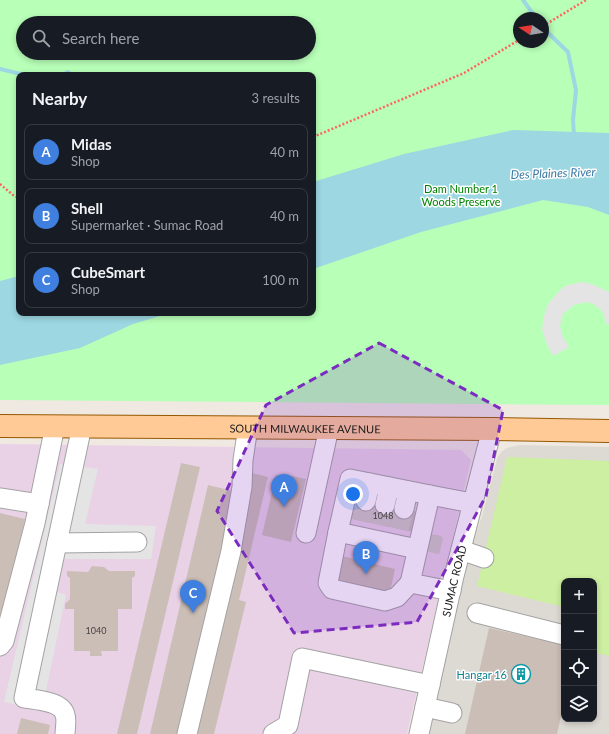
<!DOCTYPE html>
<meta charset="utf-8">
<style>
body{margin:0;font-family:Lato,sans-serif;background:#242831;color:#f1f3f6}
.controls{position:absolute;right:12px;bottom:12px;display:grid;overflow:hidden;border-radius:8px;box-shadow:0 2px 6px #0003}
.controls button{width:36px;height:36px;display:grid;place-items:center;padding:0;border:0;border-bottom:1px solid #363941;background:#171b24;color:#f1f3f6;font:20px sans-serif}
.compass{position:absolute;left:513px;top:12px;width:36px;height:36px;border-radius:50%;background:#171b24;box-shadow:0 2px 6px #0003;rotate:282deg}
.you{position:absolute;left:353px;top:494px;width:14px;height:14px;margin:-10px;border:3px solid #fff;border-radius:50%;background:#1a73e8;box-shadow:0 0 0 6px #1a73e833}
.badge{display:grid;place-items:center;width:26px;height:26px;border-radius:50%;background:#db2777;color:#fff;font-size:13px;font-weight:700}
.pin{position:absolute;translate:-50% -33px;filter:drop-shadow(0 1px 2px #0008)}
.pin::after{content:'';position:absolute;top:21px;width:14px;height:12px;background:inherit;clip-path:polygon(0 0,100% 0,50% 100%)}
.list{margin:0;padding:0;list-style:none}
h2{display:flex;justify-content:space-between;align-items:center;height:52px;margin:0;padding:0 16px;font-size:17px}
h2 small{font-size:13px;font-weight:400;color:#9ea1a6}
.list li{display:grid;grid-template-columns:26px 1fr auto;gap:12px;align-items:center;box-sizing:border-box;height:56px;margin:0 8px 8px;padding:0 8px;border:1px solid #363941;border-radius:8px}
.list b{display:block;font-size:15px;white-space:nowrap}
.list p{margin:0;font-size:13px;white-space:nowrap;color:#9ea1a6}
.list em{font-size:13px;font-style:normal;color:#9ea1a6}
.icon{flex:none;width:22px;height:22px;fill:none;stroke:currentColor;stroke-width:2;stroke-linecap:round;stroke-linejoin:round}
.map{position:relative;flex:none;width:609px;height:734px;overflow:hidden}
.search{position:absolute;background:#171b24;box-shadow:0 2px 6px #0003;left:16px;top:16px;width:300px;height:44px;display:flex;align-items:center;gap:10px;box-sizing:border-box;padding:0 14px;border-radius:22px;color:#9ea1a6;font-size:15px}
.panel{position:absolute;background:#171b24;box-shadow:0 2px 6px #0003;left:16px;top:72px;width:300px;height:244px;border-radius:8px}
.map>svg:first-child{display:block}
.industrial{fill:#e9d2e6}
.airport{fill:#ddd9d3;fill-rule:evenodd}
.grass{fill:#cdefa1}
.park{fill:#b8ffb8;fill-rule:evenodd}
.parking{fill:#e4e4e4}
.water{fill:#9cd7e2}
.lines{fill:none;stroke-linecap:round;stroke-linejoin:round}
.stream{stroke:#9cd7e2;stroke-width:4}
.building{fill:#cbbeb7}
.minor-tunnel{stroke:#cfcac3;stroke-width:19;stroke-dasharray:19 10;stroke-linecap:butt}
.minor-casing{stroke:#a3a3a3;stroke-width:21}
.major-casing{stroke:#955900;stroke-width:24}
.path{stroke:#ff6662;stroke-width:2.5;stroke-dasharray:2 2;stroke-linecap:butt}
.minor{stroke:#fff;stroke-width:19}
.major{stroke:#ffca96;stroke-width:22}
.marked{fill:#7b2cbf;fill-opacity:0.2;stroke:#7b2cbf;stroke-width:3;stroke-dasharray:8 5;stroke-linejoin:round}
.labels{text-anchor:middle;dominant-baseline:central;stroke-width:3;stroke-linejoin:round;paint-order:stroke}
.number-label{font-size:9px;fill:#484443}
.park-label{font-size:11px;fill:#008402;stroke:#fff}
.street-label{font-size:11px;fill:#1c1c1c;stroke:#fff}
.culture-label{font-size:11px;fill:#0d838f;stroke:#fff;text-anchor:end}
.water-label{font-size:12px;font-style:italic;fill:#3b78a5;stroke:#fff}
</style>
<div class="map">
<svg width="609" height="734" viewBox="0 0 609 734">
<rect width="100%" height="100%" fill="#efe9e1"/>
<!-- industrial -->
<polygon class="industrial" points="0,444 461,450 471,460 407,734 0,734"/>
<!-- airport -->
<path class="airport" d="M520,445l89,2v287h-185l38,-163 20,-55 15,-57 4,-7 6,-4zM564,581h30v138h-30z"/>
<!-- grass -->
<polygon class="grass" points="507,457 609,461 609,656 596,653 594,643 594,581 564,581 564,607 477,586"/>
<!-- park -->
<path class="park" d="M0,0h609v405l-609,-5zM519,18h24v24h-24zM23,23h286v30h-286zM19,75h294v238h-294z"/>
<!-- parking -->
<g class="parking">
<polygon points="581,282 592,284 609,292 609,324 607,325 602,311 595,305 587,302 574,305 563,314 560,326 563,337 569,347 553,356 546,342 542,329 544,316 548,304 558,292 565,286"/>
<polygon points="60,464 98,469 85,524 156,526 151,559 62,559 57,592 66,595 42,710 4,702"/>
</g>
<!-- water -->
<g class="water">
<polygon points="513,130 609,133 609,215 588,207 543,200 421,232 313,269 313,182 404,154"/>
<polygon points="19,276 19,313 170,313 133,324 80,348 0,365 0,281"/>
</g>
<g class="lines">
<!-- stream -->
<g class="stream">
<polyline points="523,0 536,18"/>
<polyline points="543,28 568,52 576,90 573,120 574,136"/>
<polyline points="0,69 25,75"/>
<polyline points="63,75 68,72 72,75"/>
</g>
</g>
<!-- building -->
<g class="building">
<polygon points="181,463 200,467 137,734 117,734"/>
<polygon points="252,473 268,477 239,600 246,602 214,734 194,734"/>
<polygon points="276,475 292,479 292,476 306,479 291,542 262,535"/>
<polygon points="208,485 237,492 180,734 150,734"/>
<polygon points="353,498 418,512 414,532 348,518"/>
<polygon points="0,513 25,519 1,621 0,621"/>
<polygon points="423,533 441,536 437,553 420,549"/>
<polygon points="342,556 395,569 390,592 337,580"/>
<polygon points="92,566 104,567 109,571 135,571 135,576 132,578 132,609 118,609 118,651 101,651 102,656 90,656 90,651 74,651 74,609 65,609 65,604 70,599 70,578 67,576 67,571 88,572"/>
<polygon points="489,628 564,645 564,702 557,734 465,734"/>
<polygon points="21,718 50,725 48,734 17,734"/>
</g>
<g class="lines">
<!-- minor-tunnel -->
<g class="minor-tunnel">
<polyline points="361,521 366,501"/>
<polyline points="380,525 385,505"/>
<polyline points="399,529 404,509"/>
<polyline points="430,552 434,535"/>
</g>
<defs>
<g id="minor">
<polyline points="82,426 57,543 137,542"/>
<polyline points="430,495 472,503"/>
<polyline points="0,498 39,504"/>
<polyline points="366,501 370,483"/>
<polyline points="385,505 389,487"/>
<polyline points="404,509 408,491"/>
<polyline points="338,532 328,583 332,589 385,601 397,597 410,583"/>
<polyline points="306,533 329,428"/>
<path d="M57,543l-33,155c11,2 38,3 41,17 2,5 0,14 0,19"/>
<polyline points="417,549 338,532 350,479 430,495 410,583 451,591"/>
<polyline points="461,550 484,558"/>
<polyline points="477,613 564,635"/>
<polyline points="0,646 4,641 35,523 55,426"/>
<polyline points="425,707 452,713"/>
<polyline points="187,734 231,551 242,487 243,460 248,427"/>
<polyline points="273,734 288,725 302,658 430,685"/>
<path id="s1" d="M419,734l35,-158 38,-147"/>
</g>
<g id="major">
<path id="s2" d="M0,426l492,3 117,2"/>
</g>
</defs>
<!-- minor casing -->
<use href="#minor" class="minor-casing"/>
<!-- major casing -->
<use href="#major" class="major-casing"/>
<!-- path -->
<g class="path">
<polyline points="543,26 586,0"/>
<polyline points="313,137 464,73 519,40"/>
<polyline points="0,184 13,195 19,198"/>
</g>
<!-- minor -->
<use href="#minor" class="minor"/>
<!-- major -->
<use href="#major" class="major"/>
</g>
<!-- marked area -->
<path class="marked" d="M379,343l124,67 -17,86 -69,126 -123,11 -77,-122 49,-106z"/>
<!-- icons -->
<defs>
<symbol id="building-ring" viewBox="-11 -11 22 22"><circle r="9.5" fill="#fff" stroke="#0f9aa8" stroke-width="1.5"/><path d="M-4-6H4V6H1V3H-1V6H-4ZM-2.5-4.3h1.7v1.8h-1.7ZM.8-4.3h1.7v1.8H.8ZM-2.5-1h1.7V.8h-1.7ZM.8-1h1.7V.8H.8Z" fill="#0f9aa8"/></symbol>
</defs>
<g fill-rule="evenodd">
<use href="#building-ring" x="510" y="663" width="22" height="22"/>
</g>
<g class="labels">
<!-- number labels -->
<g class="number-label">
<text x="383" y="515">1048</text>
<text x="96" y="630">1040</text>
</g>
<!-- park labels -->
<g class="park-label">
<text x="461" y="188">Dam Number 1<tspan x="461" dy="13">Woods Preserve</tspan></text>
</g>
<!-- street labels -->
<g class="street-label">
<text stroke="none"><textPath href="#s2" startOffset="305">SOUTH MILWAUKEE AVENUE</textPath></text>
<text stroke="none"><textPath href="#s1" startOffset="157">SUMAC ROAD</textPath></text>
</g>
<!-- culture labels -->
<g class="culture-label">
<text x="507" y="674">Hangar 16</text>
</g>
<!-- water labels -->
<g class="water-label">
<text transform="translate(553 173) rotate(-2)">Des Plaines River</text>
</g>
</g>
</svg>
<div class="controls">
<button>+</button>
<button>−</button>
<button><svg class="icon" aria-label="locate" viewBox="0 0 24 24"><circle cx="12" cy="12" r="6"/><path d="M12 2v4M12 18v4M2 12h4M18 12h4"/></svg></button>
<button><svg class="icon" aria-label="layers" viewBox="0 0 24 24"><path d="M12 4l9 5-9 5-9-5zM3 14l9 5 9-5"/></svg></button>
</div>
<svg class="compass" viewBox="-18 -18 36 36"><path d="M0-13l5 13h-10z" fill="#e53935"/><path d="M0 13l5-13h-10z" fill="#9ea1a6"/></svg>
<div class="you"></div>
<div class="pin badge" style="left:284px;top:507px;background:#3f7fe0">A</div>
<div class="pin badge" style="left:366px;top:574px;background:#3f7fe0">B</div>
<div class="pin badge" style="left:193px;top:613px;background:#3f7fe0">C</div>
<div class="search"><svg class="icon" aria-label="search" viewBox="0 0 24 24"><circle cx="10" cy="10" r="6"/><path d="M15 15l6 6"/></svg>Search here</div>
<section class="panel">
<h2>Nearby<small>3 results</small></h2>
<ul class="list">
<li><span class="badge" style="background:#3f7fe0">A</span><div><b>Midas</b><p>Shop</p></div><em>40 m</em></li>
<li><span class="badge" style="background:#3f7fe0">B</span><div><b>Shell</b><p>Supermarket · Sumac Road</p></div><em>40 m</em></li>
<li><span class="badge" style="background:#3f7fe0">C</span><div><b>CubeSmart</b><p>Shop</p></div><em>100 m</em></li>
</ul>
</section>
</div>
